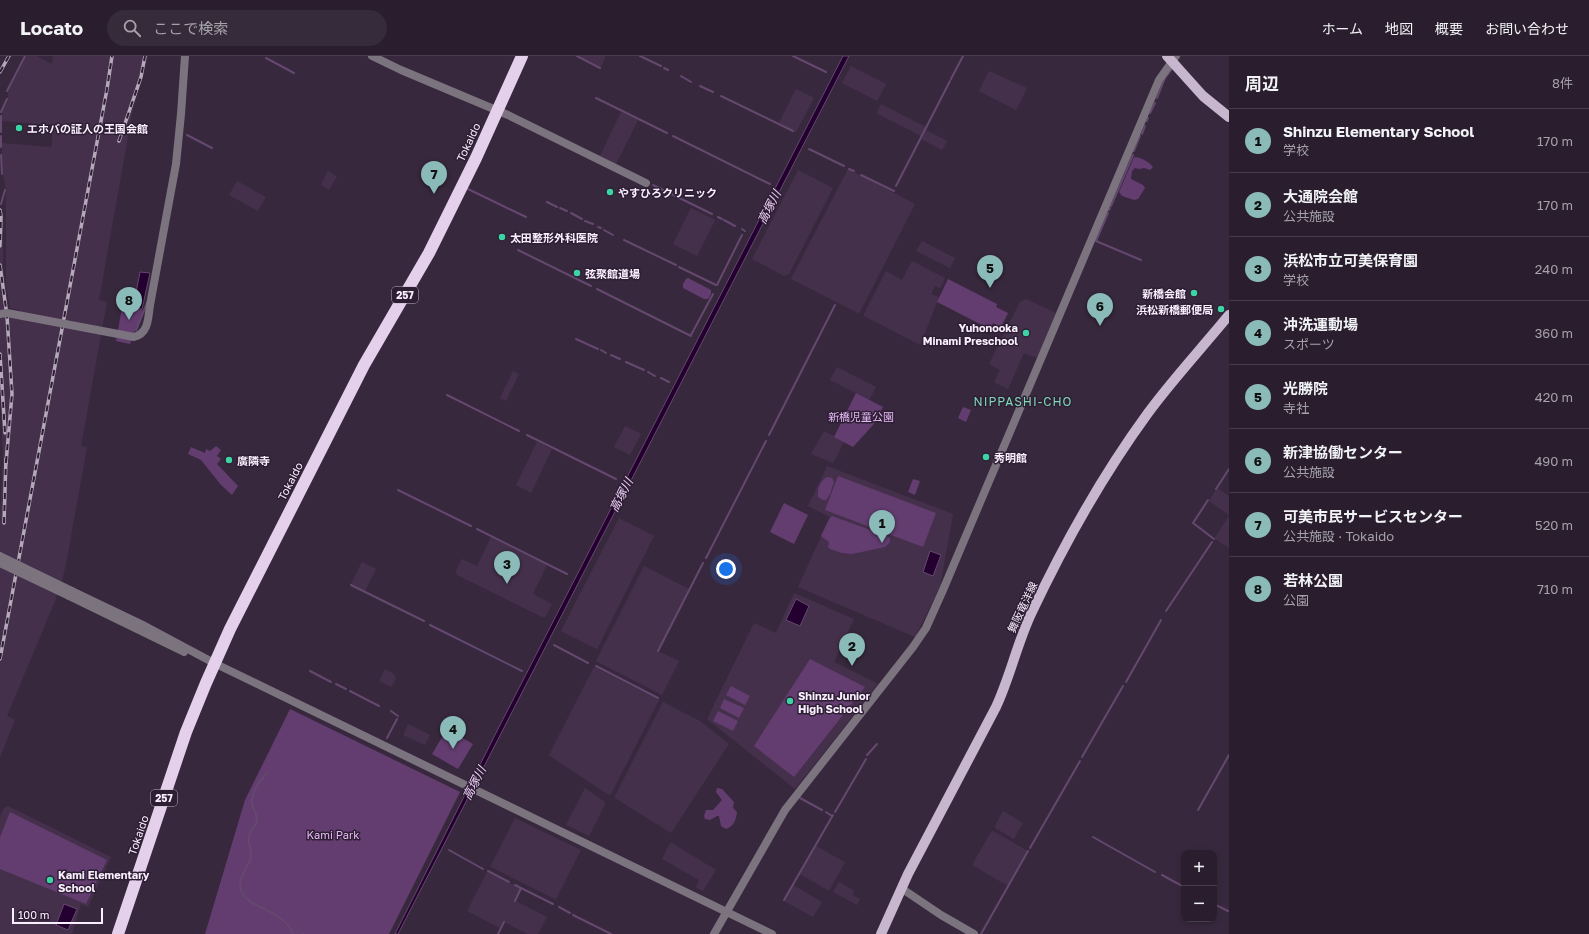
<!DOCTYPE html>
<html lang="ja">
<meta charset="utf-8">
<style>
body{margin:0;font-family:"Golos Text","Noto Sans JP",sans-serif;background:#362b3a;color:#f1f3f6}
.controls{position:absolute;right:12px;bottom:12px;display:grid;overflow:hidden;border-radius:8px;box-shadow:0 2px 6px #0003}
.controls button{width:36px;height:36px;display:grid;place-items:center;padding:0;border:0;border-bottom:1px solid #463c4a;background:#2a1e2e;color:#f1f3f6;font:20px sans-serif}
.scale{position:absolute;left:12px;bottom:10px;width:91px;box-sizing:border-box;padding-left:4px;border:2px solid #faeffe;border-top:0;font-size:11px;line-height:14px;white-space:nowrap;color:#faeffe;-webkit-text-stroke:3px #2e1e34;paint-order:stroke}
.you{position:absolute;left:726px;top:513px;width:14px;height:14px;margin:-10px;border:3px solid #fff;border-radius:50%;background:#1a73e8;box-shadow:0 0 0 6px #1a73e833}
.badge{display:grid;place-items:center;width:26px;height:26px;border-radius:50%;background:#8bbbb9;color:#111;font-size:13px;font-weight:700}
.pin{position:absolute;translate:-50% -33px;filter:drop-shadow(0 1px 2px #0008)}
.pin::after{content:'';position:absolute;top:21px;width:14px;height:12px;background:inherit;clip-path:polygon(0 0,100% 0,50% 100%)}
.list{margin:0;padding:0;list-style:none}
h2{display:flex;justify-content:space-between;align-items:center;height:52px;margin:0;padding:0 16px;font-size:17px}
h2 small{font-size:13px;font-weight:400;color:#a5a2aa}
.list li{display:grid;grid-template-columns:26px 1fr auto;gap:12px;align-items:center;box-sizing:border-box;height:64px;padding:0 16px;border-top:1px solid #463c4a}
.list b{display:block;font-size:15px;white-space:nowrap}
.list p{margin:0;font-size:13px;white-space:nowrap;color:#a5a2aa}
.list em{font-size:13px;font-style:normal;color:#a5a2aa}
.icon{flex:none;width:22px;height:22px;fill:none;stroke:currentColor;stroke-width:2;stroke-linecap:round;stroke-linejoin:round}
.map{position:relative;flex:none;width:1229px;height:878px;overflow:hidden}
header{display:flex;align-items:center;gap:24px;box-sizing:border-box;height:56px;padding:0 20px;background:#2a1e2e;border-bottom:1px solid #463c4a}
header strong{font-size:19px}
nav{display:flex;gap:22px;margin-inline-start:auto;font-size:14px}
.search{width:280px;height:36px;background:#362b3a;display:flex;align-items:center;gap:10px;box-sizing:border-box;padding:0 14px;border-radius:22px;color:#a5a2aa;font-size:15px}
main{display:flex}
aside{flex:1;background:#2a1e2e}
.map>svg:first-child{display:block}
.built{fill:#45304c}
.green{fill:#633d70}
.water{fill:#240030;stroke:#64486e}
.lines{fill:none;stroke-linecap:round;stroke-linejoin:round}
.stream{stroke:#64486e;stroke-width:2}
.minor{stroke:#7b737e;stroke-width:8}
.major{stroke:#c7b6cd;stroke-width:10}
.highway{stroke:#e5d0ec;stroke-width:12}
.rail-casing{stroke:#b5a8b9;stroke-width:3.5}
.rail{stroke:#2e1e34;stroke-width:2;stroke-dasharray:6;stroke-linecap:butt}
.minor-bridge{stroke:#7b737e;stroke-width:8}
.poi-dot{fill:#3cd4a4;stroke:#2e1e34;stroke-width:1.5}
.labels{text-anchor:middle;dominant-baseline:central;stroke-width:3;stroke-linejoin:round;paint-order:stroke}
.shield{fill:#2e1e34;stroke:#bdb0c1;stroke-width:1}
.shield-label{font-size:10px;font-weight:bold;fill:#faeffe}
.poi-label{font-size:11px;font-weight:bold;fill:#faeffe;stroke:#2e1e34;text-anchor:start}
.street-label{font-size:11px;fill:#faeffe;stroke:#2e1e34}
.park-label{font-size:11px;fill:#e6baf5;stroke:#2e1e34}
.water-label{font-size:12px;font-style:italic;fill:#edd0f7;stroke:#2e1e34}
.neighbourhood-label{font-size:12px;letter-spacing:1px;fill:#7dd6b4;stroke:#2e1e34}
</style>
<header>
<strong>Locato</strong>
<div class="search"><svg class="icon" aria-label="search" viewBox="0 0 24 24"><circle cx="10" cy="10" r="6"/><path d="M15 15l6 6"/></svg>ここで検索</div>
<nav><a>ホーム</a><a>地図</a><a>概要</a><a>お問い合わせ</a></nav>
</header>
<main>
<div class="map">
<svg width="1229" height="878" viewBox="0 0 1229 878">
<rect width="100%" height="100%" fill="#38283e"/>
<!-- built -->
<g class="built">
<polygon points="26,0 36,0 52,8 53,0 148,0 133,52 99,244 107,246 81,390 87,391 67,503 63,521 55,545 7,660 15,664 0,701 0,459 3,405 0,322 0,156 3,156 3,210 9,261 18,262 20,254 10,252 6,230 6,135 2,110 2,87 51,91 52,88 52,69 2,65 2,56 8,44 8,36"/>
<polygon points="579,0 606,0 601,11"/>
<polygon points="851,10 886,28 877,45 842,27"/>
<polygon points="989,15 1027,32 1016,54 979,35"/>
<polygon points="796,33 814,42 796,76 779,67"/>
<polygon points="881,48 926,71 921,80 876,57"/>
<polygon points="621,56 638,64 616,108 600,100"/>
<polygon points="926,74 947,85 942,94 921,83"/>
<polygon points="848,113 915,148 860,256 858,257 791,223"/>
<polygon points="798,114 833,132 789,218 784,220 752,203"/>
<polygon points="328,115 337,120 329,134 321,129"/>
<polygon points="237,125 266,141 258,155 229,139"/>
<polygon points="691,152 715,164 697,200 673,188"/>
<polygon points="922,185 955,202 950,212 916,195"/>
<polygon points="912,205 945,222 940,232 935,230 931,238 939,241 920,289 864,260 864,258 886,215 902,224"/>
<polygon points="1026,243 1056,257 1037,302 1024,297 1008,333 994,326 1000,314 989,308 1020,246"/>
<polygon points="837,311 876,331 869,344 830,324"/>
<polygon points="513,315 519,318 506,345 500,342"/>
<polygon points="625,370 641,378 630,399 614,391"/>
<polygon points="824,375 844,386 833,407 811,398"/>
<polygon points="537,386 552,393 531,437 516,429"/>
<polygon points="827,410 953,458 940,531 915,581 798,531 830,461 808,450"/>
<polygon points="1217,432 1229,440 1229,459 1209,445"/>
<polygon points="1229,460 1229,492 1215,483 1215,481"/>
<polygon points="619,462 654,480 597,593 561,575"/>
<polygon points="491,481 547,509 533,538 552,548 546,560 542,561 457,519 456,515 462,503 477,510"/>
<polygon points="362,506 376,513 365,535 351,528"/>
<polygon points="644,510 689,533 658,595 679,605 662,639 596,605"/>
<polygon points="794,537 854,563 834,606 878,628 795,733 707,663 754,567 776,577"/>
<polygon points="594,611 659,644 611,738 609,739 550,700 549,699"/>
<polygon points="385,613 394,618 396,623 391,631 379,625"/>
<polygon points="663,646 700,665 729,688 671,777 615,742 615,740"/>
<polygon points="408,668 430,679 425,689 403,679"/>
<polygon points="585,732 605,746 605,748 589,780 566,769"/>
<polygon points="8,750 111,801 88,851 81,848 72,878 0,878 0,761 4,752"/>
<polygon points="1003,755 1023,767 1014,783 995,772 995,770"/>
<polygon points="515,762 581,794 556,843 555,843 491,811 491,809"/>
<polygon points="993,775 1028,795 1008,830 972,809 991,776"/>
<polygon points="670,787 672,787 716,814 703,835 696,832 699,824 662,803"/>
<polygon points="816,790 845,806 829,835 800,818"/>
<polygon points="487,816 522,833 516,845 547,861 538,878 528,878 504,866 500,872 467,855"/>
<polygon points="839,826 854,835 852,839 860,843 857,849 833,836"/>
<polygon points="793,829 822,846 813,861 784,845"/>
</g>
<!-- green -->
<g class="green">
<path d="M1134,101c6,0 16,5 19,10l-3,3 -6,-2 -5,1 -4,-1 -3,3 -1,8 12,6 2,3 -7,11 -4,1 -12,-4 -3,-4z"/>
<polygon points="688,222 711,234 711,238 708,243 704,243 683,232 683,228 686,223"/>
<polygon points="948,223 997,248 996,251 1008,257 1001,271 993,267 990,273 937,246"/>
<polygon points="124,251 143,254 130,288 116,285 122,252"/>
<polygon points="856,337 883,351 873,369 853,391 834,381"/>
<polygon points="963,351 971,354 966,366 958,362"/>
<polygon points="216,390 221,394 217,400 221,403 217,408 238,430 232,439 221,429 201,404 188,398 191,391 205,397 206,393 210,395"/>
<polygon points="838,420 936,457 923,491 825,454"/>
<path d="M827,421l5,1 2,4 -4,12 -4,6h-3l-5,-3c-1,-8 2,-16 9,-20z"/>
<polygon points="913,423 920,425 915,439 908,436"/>
<polygon points="784,447 808,459 794,488 770,476"/>
<polygon points="832,460 887,480 890,482 890,486 885,491 852,498 842,497 830,493 828,491 829,486 821,480 829,463"/>
<polygon points="810,603 865,631 794,721 754,690"/>
<polygon points="731,630 750,640 745,649 726,639"/>
<polygon points="724,643 744,652 739,662 720,652"/>
<polygon points="290,653 460,736 389,878 205,878 245,744"/>
<polygon points="718,655 738,665 733,675 713,665"/>
<polygon points="447,673 473,688 458,713 432,698"/>
<path d="M717,732l5,1 12,13 -1,6 4,4c-1,8 -3,14 -11,17l-5,-3 -2,-10h-2l-7,4 -5,-1 -1,-3 2,-6h7l9,-10 -6,-8z"/>
<polygon points="10,756 107,804 86,848 0,813 0,781"/>
</g>
<!-- water -->
<g class="water">
<polygon points="843,0 849,0 398,878 395,878 499,671"/>
<polygon points="140,216 150,217 142,253 133,252"/>
<polygon points="930,495 941,499 933,520 923,516"/>
<polygon points="796,543 809,550 800,570 786,564"/>
<polygon points="64,848 77,853 68,874 56,869"/>
</g>
<g class="lines">
<!-- stream -->
<g class="stream">
<polyline points="577,0 600,12"/>
<polyline points="640,0 661,10"/>
<polyline points="793,0 826,16"/>
<polyline points="266,2 294,17"/>
<polyline points="664,12 668,14"/>
<polyline points="681,20 691,26"/>
<polyline points="951,23 963,0"/>
<polyline points="700,30 713,36"/>
<polyline points="7,35 25,0"/>
<polyline points="721,40 793,75"/>
<polyline points="596,42 667,77"/>
<polyline points="1157,42 1165,22 1172,13"/>
<polyline points="1,56 7,43"/>
<polyline points="1150,57 1155,47"/>
<polyline points="1147,65 1148,62"/>
<polyline points="1,76 1,60"/>
<polyline points="1142,78 1145,70"/>
<polyline points="187,79 212,92"/>
<polyline points="1,80 1,91"/>
<polyline points="673,80 770,128"/>
<polyline points="809,93 844,110"/>
<polyline points="1134,95 1140,80"/>
<polyline points="1,99 2,118"/>
<polyline points="849,113 854,115"/>
<polyline points="861,119 894,135"/>
<polyline points="653,129 712,158"/>
<polyline points="896,130 950,25"/>
<polyline points="468,133 526,161"/>
<polyline points="547,146 557,151"/>
<polyline points="1,148 5,134"/>
<polyline points="1111,150 1133,99"/>
<polyline points="560,152 567,155"/>
<polyline points="1109,154 1110,152"/>
<polyline points="571,157 582,163"/>
<polyline points="1108,157 1096,185 1141,204"/>
<polyline points="718,161 722,163"/>
<polyline points="724,164 735,170"/>
<polyline points="585,165 593,168"/>
<polyline points="598,171 601,172"/>
<polyline points="742,173 745,175"/>
<polyline points="604,174 613,179"/>
<polyline points="624,184 676,209"/>
<polyline points="518,194 591,230"/>
<polyline points="679,211 716,229"/>
<polyline points="717,229 742,179"/>
<polyline points="597,233 691,280"/>
<polyline points="136,274 147,247"/>
<polyline points="691,279 713,238"/>
<polyline points="576,283 598,293"/>
<polyline points="601,294 606,297"/>
<polyline points="611,299 620,303"/>
<polyline points="626,306 644,314"/>
<polyline points="648,316 655,320"/>
<polyline points="661,322 669,326"/>
<polyline points="447,339 519,375"/>
<polyline points="527,379 616,423"/>
<polyline points="769,379 835,249"/>
<polyline points="1216,433 1229,413"/>
<polyline points="398,434 471,470"/>
<polyline points="1208,444 1193,467 1214,483"/>
<polyline points="477,473 567,518"/>
<polyline points="706,502 766,385"/>
<polyline points="351,529 424,565"/>
<polyline points="1166,555 1212,486"/>
<polyline points="430,569 522,615"/>
<polyline points="554,589 588,607"/>
<polyline points="658,595 703,507"/>
<polyline points="596,610 658,642"/>
<polyline points="310,615 331,626"/>
<polyline points="1126,626 1161,564"/>
<polyline points="336,628 346,633"/>
<polyline points="350,635 379,650"/>
<polyline points="391,655 398,660"/>
<polyline points="387,682 397,663"/>
<polyline points="867,699 877,688"/>
<polyline points="1082,701 1123,630"/>
<path d="M267,717c-7,7 -13,15 -15,26 -2,7 5,13 5,20 0,7 -6,10 -8,16 -2,7 3,14 2,21 -2,12 -16,23 -9,37 9,16 43,18 51,41"/>
<polyline points="800,742 822,754"/>
<polyline points="1198,754 1229,699"/>
<polyline points="826,756 832,760"/>
<polyline points="835,756 866,703"/>
<polyline points="1093,781 1155,816"/>
<polyline points="1030,792 1080,705"/>
<polyline points="449,794 483,813"/>
<polyline points="488,815 509,826"/>
<polyline points="1162,819 1184,831"/>
<polyline points="515,829 553,848"/>
<polyline points="784,844 833,759"/>
<polyline points="515,845 521,832"/>
<polyline points="1214,848 1228,855"/>
<polyline points="559,851 570,857"/>
<polyline points="573,859 611,878"/>
<polyline points="302,878 303,878"/>
<polyline points="498,878 504,866"/>
<polyline points="981,878 1028,795"/>
</g>
<!-- minor -->
<g class="minor">
<polyline points="372,0 401,14 508,59 646,127"/>
<polyline points="150,249 176,108 181,58 185,0"/>
<polyline points="72,535 141,568 214,607 772,878"/>
<polyline points="69,540 184,596"/>
<polyline points="901,832 941,859 974,878"/>
<polyline points="714,878 785,754 913,591 926,572 943,534 1159,24 1176,0"/>
</g>
<!-- major -->
<g class="major">
<polyline points="1167,0 1203,40 1229,61"/>
<path d="M881,878l27,-60 88,-167c14,-30 21,-63 35,-93 33,-70 71,-138 117,-201 25,-34 54,-65 81,-98"/>
</g>
<!-- highway -->
<polyline class="highway" points="118,878 186,676 206,627 230,573 364,309 429,197 476,102 522,0"/>
<defs>
<g id="rail">
<polyline points="0,16 9,0"/>
<polyline points="119,85 141,21 145,0"/>
<polyline points="0,154 1,161 0,190"/>
<polyline points="0,209 7,260 12,338 6,407"/>
<polyline points="0,298 5,377"/>
<polyline points="4,467 6,403"/>
<polyline points="0,603 107,33 112,0"/>
</g>
</defs>
<!-- rail casing -->
<use href="#rail" class="rail-casing"/>
<!-- rail -->
<use href="#rail" class="rail"/>
<!-- minor-bridge -->
<g class="minor-bridge">
<path d="M0,258l7,-1 127,24c15,-4 14,-19 16,-32"/>
<polyline points="0,500 72,535"/>
<polyline points="0,507 69,540"/>
</g>
</g>
<!-- markers -->
<g class="poi-dot">
<circle cx="19" cy="72" r="4"/>
<circle cx="610" cy="136" r="4"/>
<circle cx="502" cy="181" r="4"/>
<circle cx="577" cy="217" r="4"/>
<circle cx="1194" cy="237" r="4"/>
<circle cx="1221" cy="253" r="4"/>
<circle cx="1026" cy="277" r="4"/>
<circle cx="986" cy="401" r="4"/>
<circle cx="229" cy="404" r="4"/>
<circle cx="790" cy="645" r="4"/>
<circle cx="50" cy="824" r="4"/>
</g>
<g class="labels">
<!-- shield labels -->
<g class="shield">
<rect x="392" y="231" width="26" height="16" rx="3"/>
<rect x="151" y="734" width="26" height="16" rx="3"/>
</g>
<g class="shield-label">
<text x="405" y="239">257</text>
<text x="164" y="742">257</text>
</g>
<!-- poi labels -->
<g class="poi-label">
<text x="27" y="72">エホバの証人の王国会館</text>
<text x="618" y="136">やすひろクリニック</text>
<text x="510" y="181">太田整形外科医院</text>
<text x="585" y="217">弦聚館道場</text>
<text x="1186" y="237" text-anchor="end">新橋会館</text>
<text x="1213" y="253" text-anchor="end">浜松新橋郵便局</text>
<text x="1018" y="271" text-anchor="end">Yuhonooka<tspan x="1018" dy="13">Minami Preschool</tspan></text>
<text x="994" y="401">秀明館</text>
<text x="237" y="404">廣隣寺</text>
<text x="798" y="639">Shinzu Junior<tspan x="798" dy="13">High School</tspan></text>
<text x="58" y="818">Kami Elementary<tspan x="58" dy="13">School</tspan></text>
</g>
<!-- street labels -->
<g class="street-label">
<text transform="translate(468 86) rotate(-65)">Tokaido</text>
<text transform="translate(290 425) rotate(-63)">Tokaido</text>
<text transform="translate(1022 551) rotate(-65)">舞阪竜洋線</text>
<text transform="translate(138 779) rotate(-71)">Tokaido</text>
</g>
<!-- park labels -->
<g class="park-label">
<text x="861" y="360">新橋児童公園</text>
<text x="333" y="778">Kami Park</text>
</g>
<!-- water labels -->
<g class="water-label">
<text transform="translate(769 151) rotate(-63)">高塚川</text>
<text transform="translate(621 439) rotate(-63)">高塚川</text>
<text transform="translate(474 727) rotate(-63)">高塚川</text>
</g>
<!-- neighbourhood labels -->
<g class="neighbourhood-label">
<text x="1023" y="345">NIPPASHI-CHO</text>
</g>
</g>
</svg>
<div class="controls">
<button>+</button>
<button>−</button>
</div>
<div class="scale">100 m</div>
<div class="you"></div>
<div class="pin badge" style="left:882px;top:487px">1</div>
<div class="pin badge" style="left:852px;top:610px">2</div>
<div class="pin badge" style="left:507px;top:528px">3</div>
<div class="pin badge" style="left:453px;top:693px">4</div>
<div class="pin badge" style="left:990px;top:232px">5</div>
<div class="pin badge" style="left:1100px;top:270px">6</div>
<div class="pin badge" style="left:434px;top:138px">7</div>
<div class="pin badge" style="left:129px;top:264px">8</div>
</div>
<aside>
<h2>周辺<small>8件</small></h2>
<ul class="list">
<li><span class="badge">1</span><div><b>Shinzu Elementary School</b><p>学校</p></div><em>170 m</em></li>
<li><span class="badge">2</span><div><b>大通院会館</b><p>公共施設</p></div><em>170 m</em></li>
<li><span class="badge">3</span><div><b>浜松市立可美保育園</b><p>学校</p></div><em>240 m</em></li>
<li><span class="badge">4</span><div><b>沖洗運動場</b><p>スポーツ</p></div><em>360 m</em></li>
<li><span class="badge">5</span><div><b>光勝院</b><p>寺社</p></div><em>420 m</em></li>
<li><span class="badge">6</span><div><b>新津協働センター</b><p>公共施設</p></div><em>490 m</em></li>
<li><span class="badge">7</span><div><b>可美市民サービスセンター</b><p>公共施設 · Tokaido</p></div><em>520 m</em></li>
<li><span class="badge">8</span><div><b>若林公園</b><p>公園</p></div><em>710 m</em></li>
</ul>
</aside>
</main>
